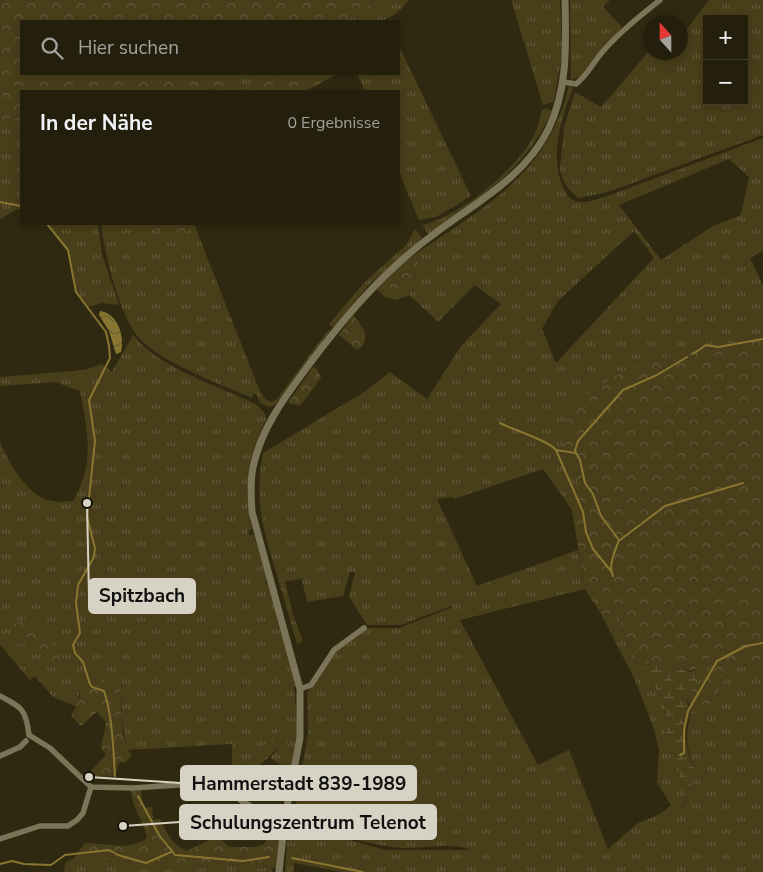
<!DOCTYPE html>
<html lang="de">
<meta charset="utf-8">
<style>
body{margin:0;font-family:"Nunito Sans",sans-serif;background:#302c1b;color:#f1f3f6}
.controls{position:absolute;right:15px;top:15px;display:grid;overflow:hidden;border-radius:0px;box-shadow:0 2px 8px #0003}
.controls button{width:45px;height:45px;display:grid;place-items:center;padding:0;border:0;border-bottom:1px solid #413d2e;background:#241f0d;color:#f1f3f6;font:25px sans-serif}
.compass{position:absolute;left:643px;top:15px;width:45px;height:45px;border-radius:50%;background:#241f0d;box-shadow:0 2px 8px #0003;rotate:339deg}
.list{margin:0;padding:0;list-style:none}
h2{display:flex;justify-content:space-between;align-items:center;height:65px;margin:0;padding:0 20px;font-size:21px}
h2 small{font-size:16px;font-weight:400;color:#a3a29d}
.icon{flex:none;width:28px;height:28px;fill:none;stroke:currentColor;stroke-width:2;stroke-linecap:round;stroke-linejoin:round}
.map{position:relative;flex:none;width:763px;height:872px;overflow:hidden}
.search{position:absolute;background:#241f0d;box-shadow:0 2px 8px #0003;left:20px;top:20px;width:380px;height:55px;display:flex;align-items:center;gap:12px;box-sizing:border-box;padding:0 18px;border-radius:0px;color:#a3a29d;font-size:19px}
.panel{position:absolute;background:#241f0d;box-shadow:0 2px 8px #0003;left:20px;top:90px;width:380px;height:135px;border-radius:0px}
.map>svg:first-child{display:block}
.grass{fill:url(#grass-tufts);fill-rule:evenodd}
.forest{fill:url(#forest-crowns)}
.wetland{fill:url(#wetland-marsh)}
.water{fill:url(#water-waves)}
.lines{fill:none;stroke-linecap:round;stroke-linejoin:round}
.stream{stroke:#887630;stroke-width:2}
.minor{stroke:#7c7458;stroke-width:5.5}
.tertiary{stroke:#7c7458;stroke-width:7}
.leader{fill:none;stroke:#d7d3c4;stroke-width:2}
.callout-dot{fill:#d7d3c4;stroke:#151208;stroke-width:2}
.callout{fill:#d7d3c4;stroke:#d7d3c4;stroke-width:2}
.callout-label{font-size:19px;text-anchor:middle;font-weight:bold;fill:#111}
</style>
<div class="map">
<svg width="763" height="872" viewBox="0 0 763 872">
<defs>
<pattern id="grass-tufts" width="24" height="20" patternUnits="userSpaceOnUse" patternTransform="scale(1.25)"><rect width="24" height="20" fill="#483e1a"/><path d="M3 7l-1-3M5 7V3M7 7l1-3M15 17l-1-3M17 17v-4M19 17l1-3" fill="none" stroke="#62593a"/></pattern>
<pattern id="forest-crowns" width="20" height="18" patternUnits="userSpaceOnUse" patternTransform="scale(1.25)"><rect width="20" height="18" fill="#483e1a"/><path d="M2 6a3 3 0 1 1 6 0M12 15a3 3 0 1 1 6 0" fill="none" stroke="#62593a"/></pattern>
<pattern id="wetland-marsh" width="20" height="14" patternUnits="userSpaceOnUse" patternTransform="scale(1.25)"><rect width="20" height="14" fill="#483e1a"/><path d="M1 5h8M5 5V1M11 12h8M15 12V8" fill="none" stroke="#62593a"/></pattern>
<pattern id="water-waves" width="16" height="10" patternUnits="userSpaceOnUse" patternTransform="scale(1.25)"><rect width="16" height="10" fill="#887630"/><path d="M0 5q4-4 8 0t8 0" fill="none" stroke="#6b6034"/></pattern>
</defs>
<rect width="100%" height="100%" fill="#302911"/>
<!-- grass -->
<g class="grass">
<path d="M375,0h34c-21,27 -33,21 -65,21l13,-5z"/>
<polygon points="511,0 560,0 562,54 554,102 543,105"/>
<polygon points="570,0 610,0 603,7 622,27 581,76 571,80"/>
<path d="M709,0h54v135l-155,57 -29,6c-10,-7 -17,-16 -19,-29l4,-42 11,-35 26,15 49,-57v2h30l1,-15zM707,19h37v82h-37z"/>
<polygon points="399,46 471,196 436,217 419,220 399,172 399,91 365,91 357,74 399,74"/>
<polygon points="241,74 278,74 244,91 208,91 225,85"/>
<path d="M569,85l4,3c-12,32 -24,66 -10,99 3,7 7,14 16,15 11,1 24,-5 34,-8l150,-56v113l-13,7 13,27v50l-58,10 -13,5 -126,96 16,46 -17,8 -22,-31 -89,30 -1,-2 -16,2 40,87 101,-36 7,39 -125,31 78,145 31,-15 39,99 30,-26 20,-8 13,-9 -14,-24 2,-32 -5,-21 -19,-49 -34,-66 16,1 22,53h5l22,38 -1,24 13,32 7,40 -9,11 10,-11 10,-29c-9,-24 -12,-34 -5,-60l17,-1c21,-37 10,-40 55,-53v213h-421l-48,-9v9h-9l3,-48 5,-6 42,18 50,14h85c-15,-8 -50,-1 -68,-2 -26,-2 -92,-17 -107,-38l13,-77 -1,-41 25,-37 35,-27h32l54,-21 -2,-1 -50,19h-34l-18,-28 6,-25h-5l-7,24 -36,6 -5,-23 -23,3c-14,-46 -26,-80 -16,-129l101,-61 26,-20 37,27 34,-53 40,-42 -26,-19 -37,37 -29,-27 4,-9 7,-35c69,-47 129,-79 149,-166zM729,159l20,18 -8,38 -28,11 -52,34 -42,-55zM634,231l20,27 -98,105 -14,-34 15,-27z"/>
<path d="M547,108l5,3c-25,58 -75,88 -124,123l-6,-9c36,-8 85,-49 106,-79 8,-12 11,-23 14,-36z"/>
<polygon points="21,114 21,211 17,209 0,219 0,122"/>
<polygon points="47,224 98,224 102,254 119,305 101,303 88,307 76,292 68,250"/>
<path d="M101,224h58l-3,4 38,-4 67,170 5,6 5,2 6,-3 51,-69 2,1 -54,73 -7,3 -8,-4 -5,-9h-3l-1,4c-32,-14 -88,-34 -112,-59 -21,-23 -35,-84 -39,-115z"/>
<polygon points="415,229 422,238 368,286 333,328 329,324 365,282 407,244"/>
<path d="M133,335c26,33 84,50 122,69l9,8 2,7c-18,40 -23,66 -14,110l-4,2 1,4h5l13,42 -2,7 4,-1 27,104h-2l4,45 -6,39 -22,-13 7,-9 -8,-6 -26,22 -11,5v-26l-105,6 -5,-29 -1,-33 -42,6 -2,13 -24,-10 -18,-21 -5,4 -30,-35v-204c7,19 22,44 39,55 10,7 23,6 34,5 22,-38 15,-68 7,-110l-25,-9 -55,4v-12l1,3 83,-7 18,-6 10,8z"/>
<polygon points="723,648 728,652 713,664 704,687 694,683 688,675"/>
<polygon points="112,853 132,860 135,872 64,872 65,863 74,858 109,859"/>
<polygon points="226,863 248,868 273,867 272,872 181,872"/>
</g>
<!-- forest -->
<g class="forest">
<polygon points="0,0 375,0 357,16 344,21 21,21 21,74 241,74 225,85 208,91 21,91 21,114 0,122"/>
<polygon points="278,74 337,74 306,91 244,91"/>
<polygon points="159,224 188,224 189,226 183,241 155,231"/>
<polygon points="420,251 413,286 409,295 396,300 385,297 376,289 392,271"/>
<path d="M353,315c9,11 18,21 8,33l-5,1 -17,-14z"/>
<path d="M763,335v324c-45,13 -34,16 -55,53l-17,1 -3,-13 6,-17 10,4 9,-23 15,-12 -5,-4 -30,23 -22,-4 -32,1 -22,-53 -16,-1 -16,-25 -13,-79 -7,-10 17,-8 -16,-46v-38l62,-40 64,-18 13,-5z"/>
<polygon points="313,367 317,369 321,378 300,406 288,403"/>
<polygon points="285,581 293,615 303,641 297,644 279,582"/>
<path d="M25,619l5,6 5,-1c10,11 26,26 27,41l-4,1 -11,-12 -8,-1 -6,-8 -15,-1 -8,-7 4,-12z"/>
<path d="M92,673l29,15c0,16 -1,56 11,67l-6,7 -7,1 -4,13 -18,1 -7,-5 16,-17 -5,-7 5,-26 -9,-10 -16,14 -10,-10c10,-15 8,-28 21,-43z"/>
<path d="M282,730l3,4c-14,27 -30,35 -56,48l-2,7 -12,-5h-22l-2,-12 18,-2 16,3 18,-8 35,-33z"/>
<path d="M141,789l2,19 9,-1 1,13 7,-1c7,15 12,25 27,32l30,-15 12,11h26l10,-3c2,-10 1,-16 -7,-21l-10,10 -10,-8 4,-13 -2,-12 20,11 25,6 -6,53 -6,-3 -25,1 -22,-5 -45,9h-46l-4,-13 -18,-7 -4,7 -35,-1 11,-15 41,3 18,-5 3,-4c-4,-17 -15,-29 -16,-47z"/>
</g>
<!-- wetland -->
<path class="wetland" d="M647,660l52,14 -12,27c6,18 -1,17 -1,32 -1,15 5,27 10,40l-10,29 -4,-8 -4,-32 -13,-32 1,-24 -22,-38z"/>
<!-- water -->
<path class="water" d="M100,311c18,2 25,26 21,41l-5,2 -7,-23 -10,-16z"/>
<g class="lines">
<!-- stream -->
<g class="stream">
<polyline points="0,202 21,206"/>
<path d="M47,224l21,26 8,42 30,40 3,14 1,12 -21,42 6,41 -8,76 8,31 -1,9 -16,28 -2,18 4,30 -7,12 2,8 8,9 7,22 2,3 12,4c9,28 9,57 11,85"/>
<polyline points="693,354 706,345 718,347 763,339"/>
<path d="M500,423c13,7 50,18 56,27l19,3"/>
<polyline points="556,450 583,512 586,532 593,549 611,571"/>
<polyline points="620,540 665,506 743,483"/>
<path d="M613,576c-5,-11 2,-25 6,-36l-18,-24 -8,-22 -8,-11 -5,-23 -5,-9 3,-10 45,-51 34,-15 30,-18"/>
<polyline points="680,755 684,753 684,730 688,711 717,661 746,646 763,643"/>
<polyline points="138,796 159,835 175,855 243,861 269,857"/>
<polyline points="292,858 363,872"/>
<polyline points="0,864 12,861 24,864 51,865 65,855 109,850 118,855 146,863 171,852"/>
</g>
<!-- minor -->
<g class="minor">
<path d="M564,82l12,2c12,-9 18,-23 28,-34 17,-19 36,-34 56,-50"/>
<polyline points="300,689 311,685 334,650 364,628"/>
<path d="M0,696c23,12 26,14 29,39"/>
<polyline points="29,735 50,748 91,787 133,788 193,784 215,784 232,791 240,800 260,811 285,817"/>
<polyline points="0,756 20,747 26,741"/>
<polyline points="0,839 40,826 68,826 77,820 83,813 91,787"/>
</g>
<!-- tertiary -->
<path class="tertiary" d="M279,872l6,-55 15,-79v-49l-48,-177c-1,-17 -2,-33 2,-49 8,-34 28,-62 48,-89 39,-53 80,-102 132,-140 41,-31 91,-57 114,-104 20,-41 18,-85 17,-130"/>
</g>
<!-- callouts -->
<path class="leader" d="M87 503L89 596M89 777L181 783M123 826L180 822"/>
<g class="callout-dot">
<circle cx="87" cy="503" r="5"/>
<circle cx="89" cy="777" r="5"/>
<circle cx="123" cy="826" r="5"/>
</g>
<g class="callout">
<rect x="89" y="579" width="106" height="34" rx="5"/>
<rect x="181" y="766" width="235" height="34" rx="5"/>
<rect x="180" y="805" width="256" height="34" rx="5"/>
</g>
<g class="callout-label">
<text x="142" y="602">Spitzbach</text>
<text x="299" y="790">Hammerstadt 839-1989</text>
<text x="308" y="829">Schulungszentrum Telenot</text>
</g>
</svg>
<div class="controls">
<button>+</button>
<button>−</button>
</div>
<svg class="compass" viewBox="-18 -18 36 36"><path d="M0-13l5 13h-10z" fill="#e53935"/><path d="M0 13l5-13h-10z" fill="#a3a29d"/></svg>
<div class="search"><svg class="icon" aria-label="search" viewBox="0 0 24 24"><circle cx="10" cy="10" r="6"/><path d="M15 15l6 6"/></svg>Hier suchen</div>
<section class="panel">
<h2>In der Nähe<small>0 Ergebnisse</small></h2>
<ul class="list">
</ul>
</section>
</div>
